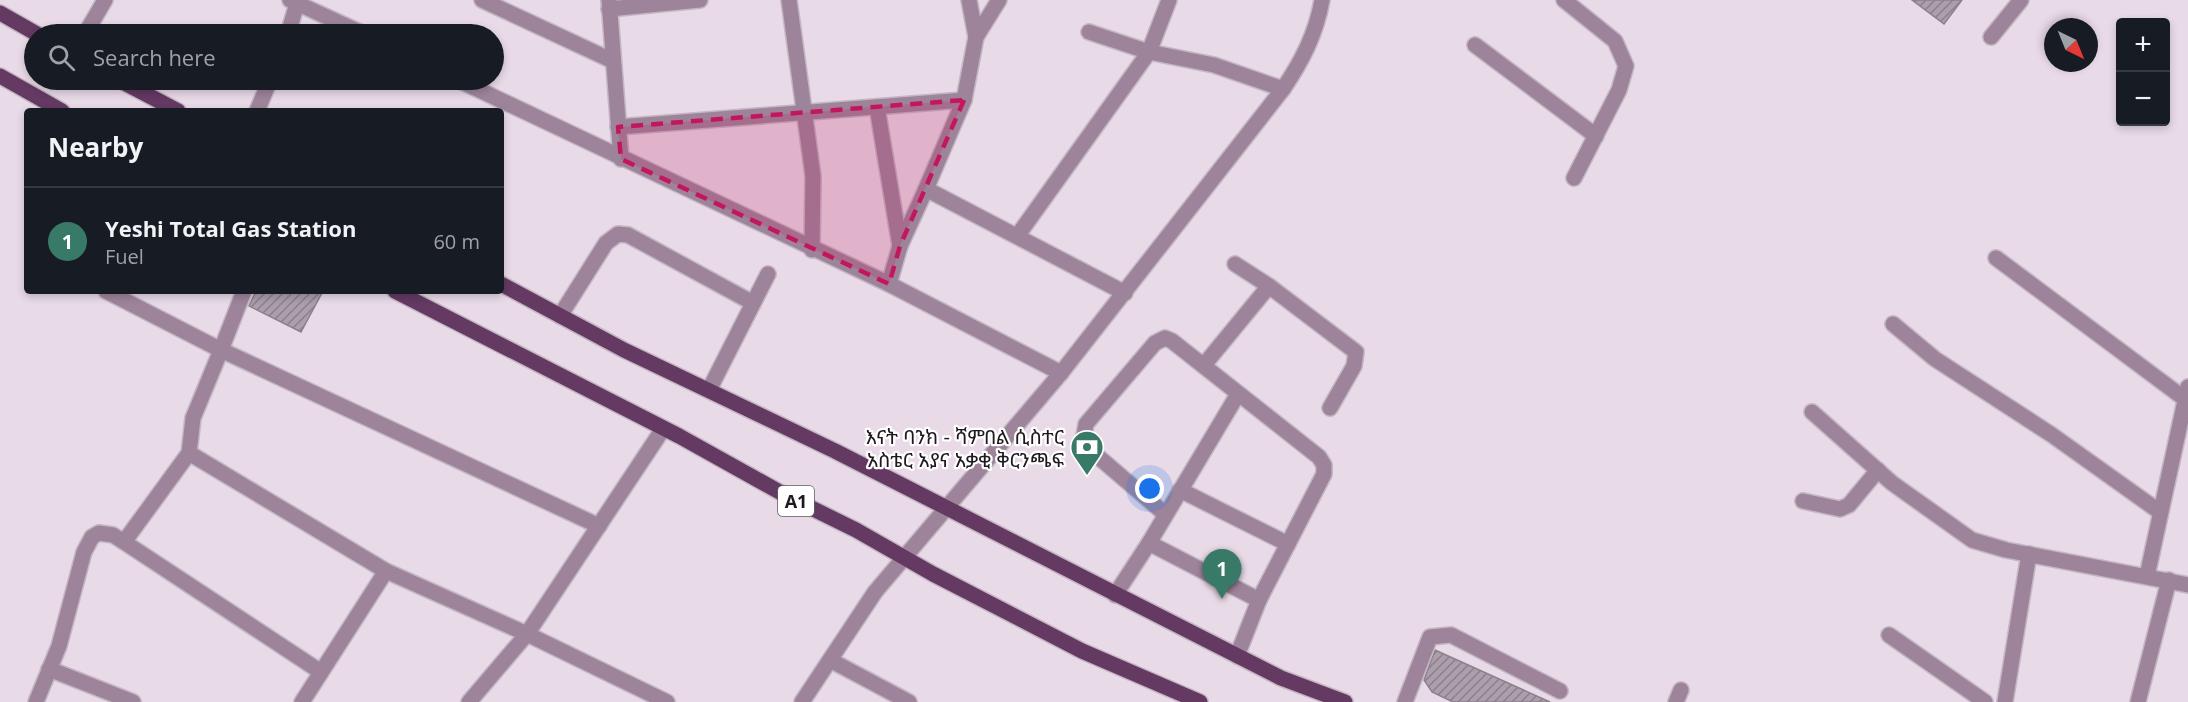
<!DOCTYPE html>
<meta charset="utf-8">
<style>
body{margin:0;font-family:"Open Sans","Noto Sans Ethiopic",sans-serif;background:#242831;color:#f1f3f6}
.controls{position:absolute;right:18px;top:18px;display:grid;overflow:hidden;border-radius:6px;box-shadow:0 3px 9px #0003}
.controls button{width:54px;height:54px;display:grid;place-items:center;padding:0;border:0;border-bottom:2px solid #363941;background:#171b24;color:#f1f3f6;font:30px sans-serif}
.compass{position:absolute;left:2044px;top:18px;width:54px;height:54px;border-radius:50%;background:#171b24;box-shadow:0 3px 9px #0003;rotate:137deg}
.you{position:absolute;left:1150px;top:489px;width:21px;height:21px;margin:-15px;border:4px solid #fff;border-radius:50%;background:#1a73e8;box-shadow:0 0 0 9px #1a73e833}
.badge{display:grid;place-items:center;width:39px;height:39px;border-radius:50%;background:#387968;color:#fff;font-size:20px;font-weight:700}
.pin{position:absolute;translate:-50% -50px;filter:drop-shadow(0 2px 3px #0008)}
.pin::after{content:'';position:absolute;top:32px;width:21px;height:18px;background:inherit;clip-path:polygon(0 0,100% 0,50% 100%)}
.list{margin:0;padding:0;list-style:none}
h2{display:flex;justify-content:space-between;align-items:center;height:78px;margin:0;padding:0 24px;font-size:26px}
h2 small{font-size:20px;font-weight:400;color:#9ea1a6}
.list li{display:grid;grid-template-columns:39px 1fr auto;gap:18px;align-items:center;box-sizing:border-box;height:108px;padding:0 24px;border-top:2px solid #363941}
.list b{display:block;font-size:22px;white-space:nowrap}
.list p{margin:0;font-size:20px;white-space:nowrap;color:#9ea1a6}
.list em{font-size:20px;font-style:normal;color:#9ea1a6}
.icon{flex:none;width:33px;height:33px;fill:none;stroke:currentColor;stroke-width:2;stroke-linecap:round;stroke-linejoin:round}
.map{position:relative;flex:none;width:2188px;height:702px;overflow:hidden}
.search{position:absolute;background:#171b24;box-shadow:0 3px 9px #0003;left:24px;top:24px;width:480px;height:66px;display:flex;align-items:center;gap:15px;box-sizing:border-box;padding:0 21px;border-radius:33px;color:#9ea1a6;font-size:22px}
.panel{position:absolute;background:#171b24;box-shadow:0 3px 9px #0003;left:24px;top:108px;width:480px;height:186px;border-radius:6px}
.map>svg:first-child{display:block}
.building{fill:url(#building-hatch);stroke:#8d808c;stroke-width:1.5}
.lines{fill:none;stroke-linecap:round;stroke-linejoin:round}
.minor-casing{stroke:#c4b7c4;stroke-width:18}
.major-casing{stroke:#c4b7c4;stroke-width:18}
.minor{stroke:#9e849b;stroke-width:15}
.major{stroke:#643962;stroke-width:15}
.marked{fill:#c2185b;fill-opacity:0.2;stroke:#c2185b;stroke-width:4.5;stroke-dasharray:12 8;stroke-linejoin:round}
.labels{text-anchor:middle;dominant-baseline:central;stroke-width:4.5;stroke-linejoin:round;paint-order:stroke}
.shield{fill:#fff;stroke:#625e62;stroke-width:1.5}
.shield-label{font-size:18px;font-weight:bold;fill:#1e191e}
.poi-label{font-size:20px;fill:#1e191e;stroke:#fff;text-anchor:end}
</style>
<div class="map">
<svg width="2188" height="702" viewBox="0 0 2188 702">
<defs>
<pattern id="building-hatch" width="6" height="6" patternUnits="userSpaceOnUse" patternTransform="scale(1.5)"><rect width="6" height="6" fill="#ac9eab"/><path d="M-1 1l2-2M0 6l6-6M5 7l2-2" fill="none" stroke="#8b808b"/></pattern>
</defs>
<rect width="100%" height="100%" fill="#e9dae8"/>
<!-- building -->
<g class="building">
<polygon points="1912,0 1962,0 1944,24"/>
<polygon points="256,291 323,291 301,332 249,306"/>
<polygon points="1435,650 1550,702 1453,702 1432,692 1424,680"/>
</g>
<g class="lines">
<defs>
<g id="minor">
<polyline points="290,0 364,34"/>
<polyline points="482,0 613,61"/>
<polyline points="609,0 621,159"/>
<polyline points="789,0 813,176 812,250"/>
<polyline points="969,0 976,37 964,100 926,189 1125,293"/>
<polyline points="1564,0 1615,41 1626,66 1619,90 1574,178"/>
<polyline points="609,9 700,0"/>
<polyline points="1089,32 1149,52 1169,0"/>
<polyline points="85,34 105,0"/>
<polyline points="288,34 298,0"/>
<polyline points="976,37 999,0"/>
<polyline points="1991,37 2021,0"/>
<polyline points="1475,45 1596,136"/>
<polyline points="458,80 889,284 1061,373"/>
<polyline points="877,107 900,246"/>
<polyline points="257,111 270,80"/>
<polyline points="618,127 964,100"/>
<polyline points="1018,235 1149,52 1214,65 1283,89"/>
<polyline points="1996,258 2185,399"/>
<polyline points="1235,264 1269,286 1356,352 1354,366 1330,408"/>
<polyline points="889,284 900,246 926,189"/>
<polyline points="106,291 221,350 244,291"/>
<polyline points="560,316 606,243 618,234 628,235 753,303"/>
<polyline points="1893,324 1935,359 2052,435 2160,512"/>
<polyline points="1204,365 1269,286"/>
<polyline points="709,390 768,274"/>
<polyline points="1812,412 1892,483 1972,540 2006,550 2188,585"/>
<polyline points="663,429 527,634 667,702"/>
<polyline points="189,453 386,571 527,634 469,702"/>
<polyline points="1180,490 1288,544"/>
<polyline points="1803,501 1840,509 1849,505 1878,470"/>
<polyline points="1165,514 1095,454 1084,435 1086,424 1155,343 1165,338 1172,341 1319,457 1324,465 1324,474 1259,600 1237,656"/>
<polyline points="124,542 189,453 193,418 221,350 599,526"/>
<polyline points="1149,543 1259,600"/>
<polyline points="2147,576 2188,387"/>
<polyline points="1115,595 1149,543 1238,394"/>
<polyline points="1889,635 1985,702"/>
<polyline points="830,660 909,702"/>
<polyline points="49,669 133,702"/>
<polyline points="36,702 59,646 84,552 92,537 99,533 113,535 124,542 321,672"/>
<polyline points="302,702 386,571"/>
<path d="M802,702l73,-110 186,-219 222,-284c19,-28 33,-55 39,-89"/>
<polyline points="1405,702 1430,637 1451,635 1560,691"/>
<polyline points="1676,702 1681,690"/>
<polyline points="2005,702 2029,554"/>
<polyline points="2138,702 2169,580"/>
</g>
<g id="major">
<polyline points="0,13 37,34"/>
<polyline points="0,76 62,111"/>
<polyline points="119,80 178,111"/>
<polyline points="501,284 624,350 835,451 1281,678 1345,702"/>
<polyline points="395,291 679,436 785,495 856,530 933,574 1082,651 1200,702"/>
</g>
</defs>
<!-- minor casing -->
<use href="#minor" class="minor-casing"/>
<!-- major casing -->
<use href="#major" class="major-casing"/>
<!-- minor -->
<use href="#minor" class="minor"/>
<!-- major -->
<use href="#major" class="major"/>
</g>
<!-- marked area -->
<path class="marked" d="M964,100l-64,146 -11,38 -268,-125 -3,-32z"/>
<!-- icons -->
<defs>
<symbol id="bank-pin" viewBox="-11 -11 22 30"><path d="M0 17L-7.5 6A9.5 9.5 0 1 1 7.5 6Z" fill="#387968" stroke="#fff"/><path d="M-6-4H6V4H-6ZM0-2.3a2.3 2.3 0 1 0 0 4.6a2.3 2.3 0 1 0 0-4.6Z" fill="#fff"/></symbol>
</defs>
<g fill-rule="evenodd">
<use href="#bank-pin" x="1068" y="428" width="38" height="52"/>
</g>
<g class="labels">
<!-- shield labels -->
<rect class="shield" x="778" y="486" width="36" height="30" rx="4.5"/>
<g class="shield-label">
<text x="796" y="501">A1</text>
</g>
<!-- poi labels -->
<g class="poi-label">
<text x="1064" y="436">እናት ባንክ - ሻምበል ሲስተር<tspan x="1064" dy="23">አስቴር አያና አቃቂ ቅርንጫፍ</tspan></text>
</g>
</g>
</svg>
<div class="controls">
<button>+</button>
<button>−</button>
</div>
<svg class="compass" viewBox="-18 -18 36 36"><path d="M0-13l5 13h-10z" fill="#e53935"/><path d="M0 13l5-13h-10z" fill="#9ea1a6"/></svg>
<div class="you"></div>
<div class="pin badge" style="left:1222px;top:599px">1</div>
<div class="search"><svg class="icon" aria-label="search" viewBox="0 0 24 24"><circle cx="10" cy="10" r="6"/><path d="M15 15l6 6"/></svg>Search here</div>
<section class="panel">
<h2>Nearby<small></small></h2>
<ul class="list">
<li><span class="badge">1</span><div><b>Yeshi Total Gas Station</b><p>Fuel</p></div><em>60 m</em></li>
</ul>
</section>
</div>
